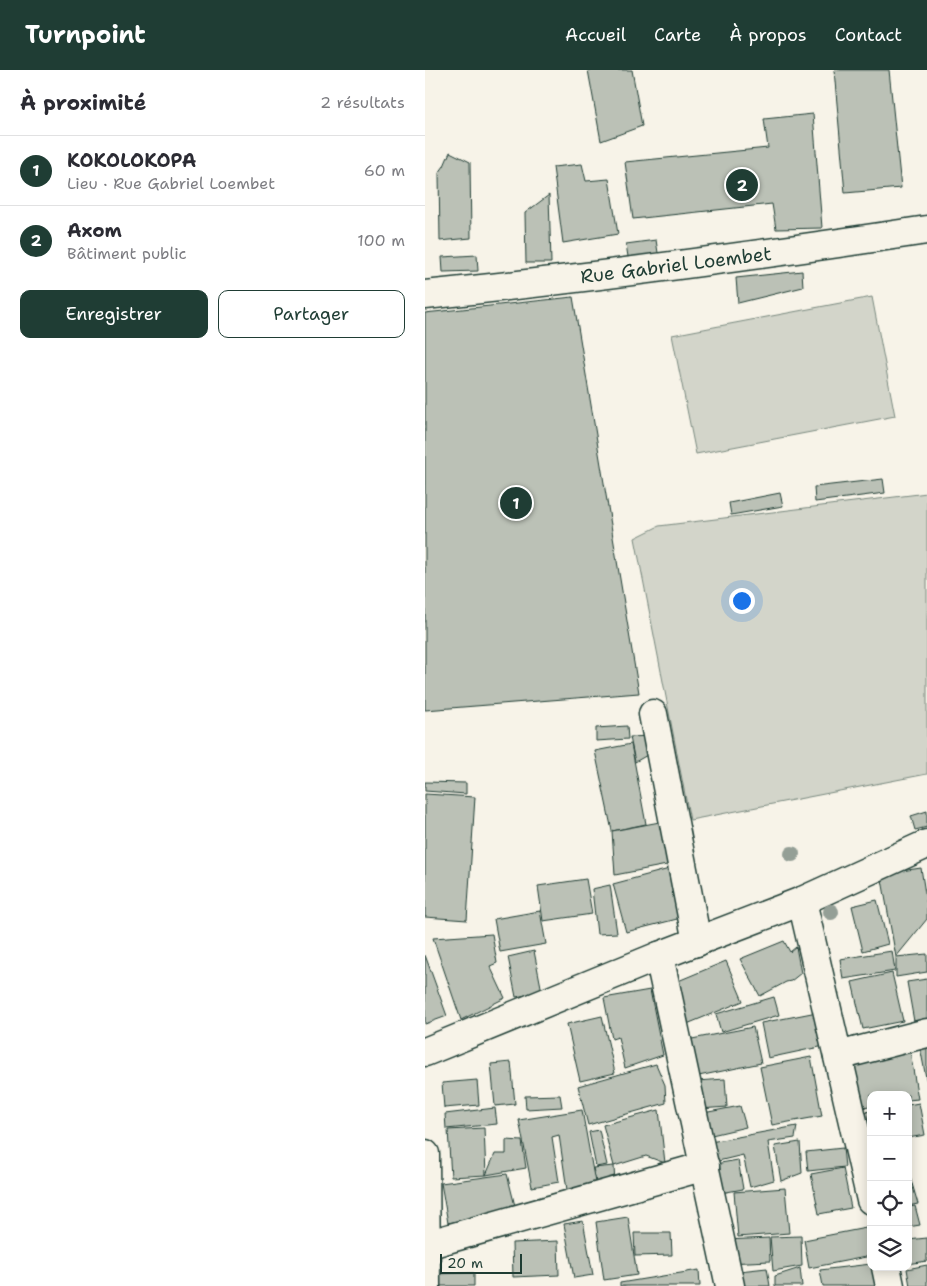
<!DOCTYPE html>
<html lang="fr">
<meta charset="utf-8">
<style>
body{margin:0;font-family:"Shantell Sans",sans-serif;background:#f7f7f7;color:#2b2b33}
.controls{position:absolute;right:15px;bottom:15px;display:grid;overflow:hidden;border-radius:10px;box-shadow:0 2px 12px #0003}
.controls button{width:45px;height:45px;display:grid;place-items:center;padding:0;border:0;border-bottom:1px solid #e1e1e2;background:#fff;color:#2b2b33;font:25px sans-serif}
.scale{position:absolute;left:15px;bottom:12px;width:82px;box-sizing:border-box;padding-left:5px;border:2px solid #1f3d34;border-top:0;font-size:14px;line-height:18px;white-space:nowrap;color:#1f3d34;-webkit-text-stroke:4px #f7f3e8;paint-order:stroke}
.you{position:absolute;left:316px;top:530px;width:18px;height:18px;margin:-12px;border:4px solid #fff;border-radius:50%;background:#1a73e8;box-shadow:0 0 0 8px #1a73e833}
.badge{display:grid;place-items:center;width:32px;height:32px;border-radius:50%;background:#1f3d34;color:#fff;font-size:16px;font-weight:700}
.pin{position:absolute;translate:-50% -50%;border:2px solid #fff;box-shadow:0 1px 5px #0006}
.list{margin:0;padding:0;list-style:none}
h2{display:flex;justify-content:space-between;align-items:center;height:65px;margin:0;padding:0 20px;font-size:21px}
h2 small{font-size:16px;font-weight:400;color:#7c7c81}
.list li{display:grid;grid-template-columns:32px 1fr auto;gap:15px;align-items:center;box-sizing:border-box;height:70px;padding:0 20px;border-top:1px solid #e1e1e2}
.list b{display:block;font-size:19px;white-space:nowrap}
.list p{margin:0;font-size:16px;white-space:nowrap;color:#7c7c81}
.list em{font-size:16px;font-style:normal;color:#7c7c81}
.actions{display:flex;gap:10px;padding:15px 20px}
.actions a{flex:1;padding:11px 0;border:1px solid #1f3d34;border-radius:10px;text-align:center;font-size:18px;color:#1f3d34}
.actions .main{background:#1f3d34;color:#fff}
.icon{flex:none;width:28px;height:28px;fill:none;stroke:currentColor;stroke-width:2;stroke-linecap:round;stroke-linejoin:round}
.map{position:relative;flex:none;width:502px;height:1216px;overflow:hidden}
header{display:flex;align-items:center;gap:30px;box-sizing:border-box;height:70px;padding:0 25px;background:#1f3d34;color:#fff}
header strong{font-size:24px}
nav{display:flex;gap:28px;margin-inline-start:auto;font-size:18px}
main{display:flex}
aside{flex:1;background:#fff}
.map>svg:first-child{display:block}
.grass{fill:#d3d5ca;stroke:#79897f}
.building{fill:#bbc1b6;stroke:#1f3d34}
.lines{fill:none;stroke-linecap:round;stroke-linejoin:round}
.street-casing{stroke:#1f3d34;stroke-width:31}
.street{stroke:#f7f3e8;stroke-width:28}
.tree{fill:#949f96}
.labels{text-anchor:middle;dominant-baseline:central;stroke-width:5;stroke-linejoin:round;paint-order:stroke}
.street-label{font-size:19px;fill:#1f3d34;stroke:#f7f3e8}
</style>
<header>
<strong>Turnpoint</strong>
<nav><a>Accueil</a><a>Carte</a><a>À propos</a><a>Contact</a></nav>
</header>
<main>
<aside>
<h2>À proximité<small>2 résultats</small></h2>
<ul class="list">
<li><span class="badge">1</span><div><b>KOKOLOKOPA</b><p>Lieu · Rue Gabriel Loembet</p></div><em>60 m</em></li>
<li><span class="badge">2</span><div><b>Axom</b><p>Bâtiment public</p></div><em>100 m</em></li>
</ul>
<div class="actions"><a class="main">Enregistrer</a><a>Partager</a></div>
</aside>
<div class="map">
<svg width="502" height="1216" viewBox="0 0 502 1216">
<rect width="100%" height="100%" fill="#f7f3e8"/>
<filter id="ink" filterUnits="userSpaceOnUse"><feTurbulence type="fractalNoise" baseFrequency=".02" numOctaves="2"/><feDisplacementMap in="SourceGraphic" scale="10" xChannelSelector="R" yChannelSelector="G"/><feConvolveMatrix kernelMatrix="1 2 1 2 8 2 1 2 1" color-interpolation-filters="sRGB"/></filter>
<g filter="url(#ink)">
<!-- grass -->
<g class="grass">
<polygon points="447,227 470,346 271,384 247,265"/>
<polygon points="502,423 502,704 265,750 210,468 234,456"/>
</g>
<!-- building -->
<g class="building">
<polygon points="163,0 207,0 217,56 176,71"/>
<polygon points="409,0 464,0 476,118 420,123"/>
<polygon points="388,44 397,158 351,159 347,134 208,149 200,92 343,78 339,49"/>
<polygon points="25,82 45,92 46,168 15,171 14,103 19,96"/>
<polygon points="157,94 161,111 184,109 193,164 138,173 128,97"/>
<polygon points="124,125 126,193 101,193 100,143"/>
<polygon points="231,170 234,189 204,193 201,174"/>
<polygon points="52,185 53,201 18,202 17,187"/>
<polygon points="377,201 378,217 313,233 311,208"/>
<polygon points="148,227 214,623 0,640 0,243"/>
<polygon points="458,409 460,423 390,432 389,417"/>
<polygon points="355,423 358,436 306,445 304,433"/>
<polygon points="202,656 203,669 171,671 171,658"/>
<polygon points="225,666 224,684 210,692 205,667"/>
<polygon points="206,674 221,754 187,761 170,681"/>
<polygon points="0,712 41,713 41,724 0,721"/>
<polygon points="0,724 50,727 42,850 0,847"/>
<polygon points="502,741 502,757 490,760 486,746"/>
<polygon points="240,751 247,794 190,805 187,761"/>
<polygon points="248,798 260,847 201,862 188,814"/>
<polygon points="496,798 502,836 502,849 471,887 456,804"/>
<polygon points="161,809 167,844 118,851 113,816"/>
<polygon points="185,815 192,863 172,864 167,819"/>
<polygon points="452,830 463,874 438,881 427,836"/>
<polygon points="115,841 121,874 75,882 69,849"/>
<polygon points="67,864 72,893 65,896 80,928 36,950 8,868"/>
<polygon points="359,871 365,882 371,877 376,903 366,911 361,912 335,926 315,889"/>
<polygon points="109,881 117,922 91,927 83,887"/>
<polygon points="467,881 470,901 418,909 415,889"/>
<polygon points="502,884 502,902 471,907 471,887"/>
<polygon points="0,885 22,946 0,954"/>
<polygon points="301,891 318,931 262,954 246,914"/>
<polygon points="467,903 478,951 438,959 427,912"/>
<polygon points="502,909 502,955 490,957 482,912"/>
<polygon points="225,920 238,985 200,998 193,967 187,969 179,928"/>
<polygon points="349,927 354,945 296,962 291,944"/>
<polygon points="397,941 404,975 343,988 336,953"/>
<polygon points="177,946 190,1003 155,1011 142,954"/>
<polygon points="328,957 336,993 264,1008 257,971"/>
<polygon points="502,976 502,1013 495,977"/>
<polygon points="485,981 493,1029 483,1030 483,1025 446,1025 446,1036 436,1037 428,990"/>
<polygon points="386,987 397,1046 347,1055 335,997"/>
<polygon points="86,992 90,1034 70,1036 66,994"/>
<polygon points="231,994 240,1015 241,1033 163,1055 153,1016"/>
<polygon points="300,1009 302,1037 275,1039 272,1011"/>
<polygon points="52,1010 54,1035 19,1038 17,1013"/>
<polygon points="135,1025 137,1037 101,1039 100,1026"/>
<polygon points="494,1033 500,1065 483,1068 483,1035"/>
<polygon points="315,1036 321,1057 278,1067 273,1044"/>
<polygon points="70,1038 72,1054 21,1059 20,1044"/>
<polygon points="157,1040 171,1118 142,1120 134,1065 127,1067 134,1112 107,1117 94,1050"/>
<polygon points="234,1040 240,1093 221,1086 189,1096 178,1055"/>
<polygon points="446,1041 446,1074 445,1074 440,1042"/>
<polygon points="372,1056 370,1068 343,1072 349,1110 325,1117 318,1085 285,1093 280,1073"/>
<polygon points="59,1058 61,1105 26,1107 23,1060"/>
<polygon points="174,1060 182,1095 171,1097 164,1062"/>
<polygon points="81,1070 97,1071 101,1098 61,1105 70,1084 81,1084"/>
<polygon points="375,1072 377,1103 356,1111 350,1076"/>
<polygon points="418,1078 420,1097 383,1101 381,1082"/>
<polygon points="313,1090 318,1119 296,1123 290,1094"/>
<polygon points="189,1096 190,1116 172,1117 168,1098"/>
<polygon points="418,1098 426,1138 394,1144 386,1104"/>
<polygon points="483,1100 493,1134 483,1136"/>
<polygon points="82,1104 92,1144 23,1153 16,1113"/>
<polygon points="360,1118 364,1163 313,1167 309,1122"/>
<polygon points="490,1136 495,1155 483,1157 483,1137"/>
<polygon points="203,1147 212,1205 179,1210 171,1152"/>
<polygon points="158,1151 168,1205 149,1208 139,1154"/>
<polygon points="446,1157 446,1186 384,1198 379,1170"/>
<polygon points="209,1163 246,1163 247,1185 210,1186"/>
<polygon points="376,1166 377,1196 348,1201 345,1167"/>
<polygon points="344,1168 345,1191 302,1193 301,1170"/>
<polygon points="502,1168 502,1191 483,1194 483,1170"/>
<polygon points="133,1171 134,1205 88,1207 87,1173"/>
<polygon points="446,1194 446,1197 455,1197 458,1216 398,1216 395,1200"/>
<polygon points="502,1195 502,1216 485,1216 482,1199"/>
<polygon points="342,1198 345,1216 308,1216 305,1202"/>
<polygon points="375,1198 377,1216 350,1216 350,1206"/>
<polygon points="274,1200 275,1216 195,1216 195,1213"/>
<polygon points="49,1203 49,1216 8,1216 7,1204"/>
</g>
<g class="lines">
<defs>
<g id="street">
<path d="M0,225c168,-17 335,-40 502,-65"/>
<polyline points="228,644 272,872"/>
<polyline points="377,831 446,1130"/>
<polyline points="234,886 305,1216"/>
<polyline points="0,982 234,886 377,831 502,774"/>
<polyline points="413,986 502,963"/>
<polyline points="0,1084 1,1216"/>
<polyline points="1,1175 280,1096"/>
<polyline points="461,1197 465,1216"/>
</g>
</defs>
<!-- street casing -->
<use href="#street" class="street-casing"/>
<!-- street -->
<use href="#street" class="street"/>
</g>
<!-- trees -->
<g class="tree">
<circle cx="367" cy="784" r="8"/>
<circle cx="406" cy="842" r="8"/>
</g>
</g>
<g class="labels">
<!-- street labels -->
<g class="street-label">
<text transform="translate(251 195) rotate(-7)">Rue Gabriel Loembet</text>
</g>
</g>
</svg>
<div class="controls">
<button>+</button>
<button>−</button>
<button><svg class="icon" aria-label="locate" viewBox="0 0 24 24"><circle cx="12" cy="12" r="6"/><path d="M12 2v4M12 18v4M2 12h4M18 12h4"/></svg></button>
<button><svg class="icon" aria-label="layers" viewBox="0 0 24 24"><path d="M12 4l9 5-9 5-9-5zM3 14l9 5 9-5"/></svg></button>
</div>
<div class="scale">20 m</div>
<div class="you"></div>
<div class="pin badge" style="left:91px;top:433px">1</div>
<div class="pin badge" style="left:317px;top:115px">2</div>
</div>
</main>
